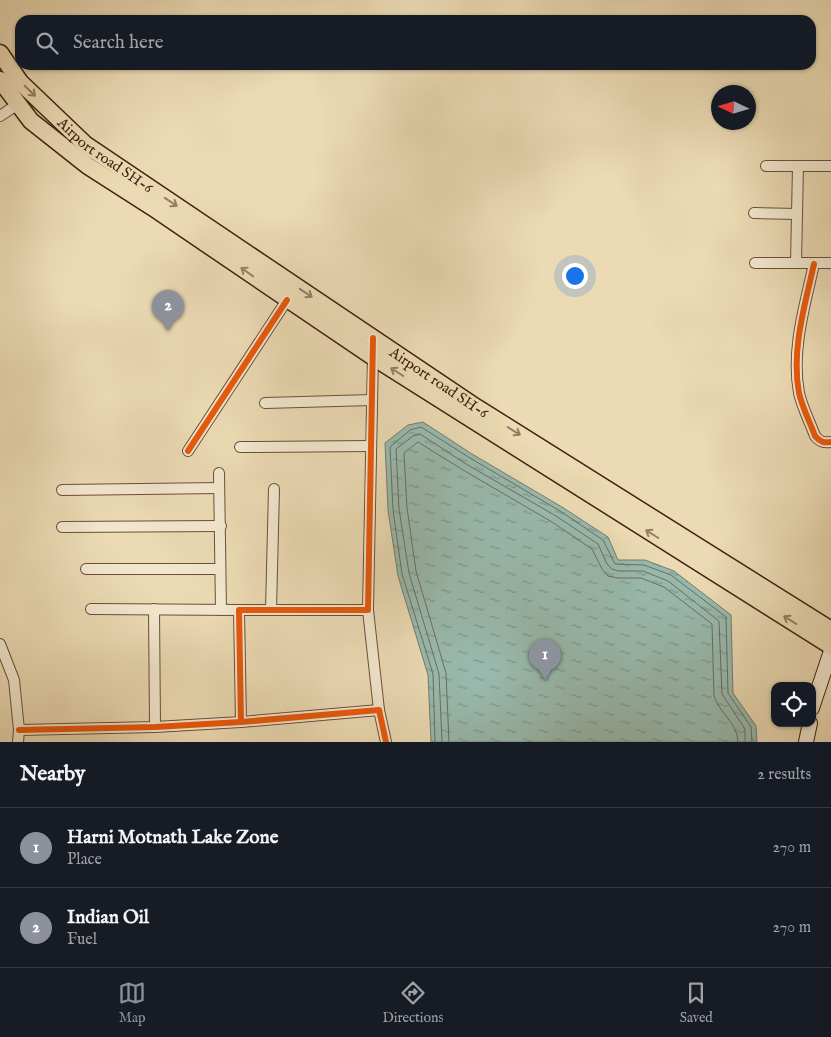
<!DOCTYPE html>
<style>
body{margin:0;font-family:"IM FELL English",serif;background:#242831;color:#f1f3f6}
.controls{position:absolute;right:15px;bottom:15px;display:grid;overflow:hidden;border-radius:10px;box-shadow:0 1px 4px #0004}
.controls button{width:45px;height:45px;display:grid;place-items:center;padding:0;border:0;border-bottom:1px solid #363941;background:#171b24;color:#f1f3f6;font:25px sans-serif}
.compass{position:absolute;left:711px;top:85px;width:45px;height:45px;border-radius:50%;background:#171b24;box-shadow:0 1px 4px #0004;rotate:274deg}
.you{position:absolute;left:574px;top:275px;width:18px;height:18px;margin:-12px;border:4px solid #fff;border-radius:50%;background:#1a73e8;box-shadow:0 0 0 8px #1a73e833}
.badge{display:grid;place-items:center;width:32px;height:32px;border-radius:50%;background:#8c9099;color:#fff;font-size:16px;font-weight:700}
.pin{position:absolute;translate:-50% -41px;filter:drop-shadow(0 1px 2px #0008)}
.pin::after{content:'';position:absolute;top:26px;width:18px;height:15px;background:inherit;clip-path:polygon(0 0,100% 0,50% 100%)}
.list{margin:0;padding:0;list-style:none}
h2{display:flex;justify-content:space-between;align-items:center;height:65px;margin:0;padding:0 20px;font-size:21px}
h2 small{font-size:16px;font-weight:400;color:#9ea1a6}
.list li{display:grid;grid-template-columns:32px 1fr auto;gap:15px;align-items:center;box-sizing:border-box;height:80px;padding:0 20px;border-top:1px solid #363941}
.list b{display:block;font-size:19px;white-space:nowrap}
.list p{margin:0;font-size:16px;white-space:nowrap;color:#9ea1a6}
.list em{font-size:16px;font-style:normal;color:#9ea1a6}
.icon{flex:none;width:28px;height:28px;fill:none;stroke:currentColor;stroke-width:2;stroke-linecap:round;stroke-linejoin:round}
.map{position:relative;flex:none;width:831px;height:742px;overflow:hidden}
.search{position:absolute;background:#171b24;box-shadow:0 1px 4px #0004;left:15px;right:15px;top:15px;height:55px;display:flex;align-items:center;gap:12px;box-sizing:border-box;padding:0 18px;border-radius:15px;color:#9ea1a6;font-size:19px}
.sheet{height:225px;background:#171b24}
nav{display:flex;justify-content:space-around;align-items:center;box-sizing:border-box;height:70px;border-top:1px solid #363941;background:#171b24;font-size:14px;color:#9ea1a6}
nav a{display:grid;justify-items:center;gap:2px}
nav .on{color:#8c9099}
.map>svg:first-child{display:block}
.water{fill:url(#water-ripples);stroke:#757c70}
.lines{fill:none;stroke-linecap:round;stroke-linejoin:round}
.shore{stroke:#6c6d60;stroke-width:1}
.street-casing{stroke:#6b4e3b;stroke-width:12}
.secondary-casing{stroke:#402013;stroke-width:16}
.primary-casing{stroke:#402013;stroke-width:19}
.street{stroke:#f2e7ce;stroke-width:10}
.secondary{stroke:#f2e7ce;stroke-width:14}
.primary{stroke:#ebdab3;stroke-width:16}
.cycleway-casing{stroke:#f2e7ce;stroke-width:9}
.cycleway{stroke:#e8590c;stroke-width:6}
.oneway{stroke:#967d63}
.labels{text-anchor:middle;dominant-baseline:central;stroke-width:5;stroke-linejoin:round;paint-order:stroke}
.street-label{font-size:15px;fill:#402013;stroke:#f2e7ce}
</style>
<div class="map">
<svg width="831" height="742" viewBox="0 0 831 742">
<defs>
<pattern id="water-ripples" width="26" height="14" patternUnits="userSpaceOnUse" patternTransform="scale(1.25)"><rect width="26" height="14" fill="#98baae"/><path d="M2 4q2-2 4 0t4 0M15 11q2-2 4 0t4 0" fill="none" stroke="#7d978c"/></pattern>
</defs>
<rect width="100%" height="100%" fill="#ebdab3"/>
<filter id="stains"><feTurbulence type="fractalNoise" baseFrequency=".004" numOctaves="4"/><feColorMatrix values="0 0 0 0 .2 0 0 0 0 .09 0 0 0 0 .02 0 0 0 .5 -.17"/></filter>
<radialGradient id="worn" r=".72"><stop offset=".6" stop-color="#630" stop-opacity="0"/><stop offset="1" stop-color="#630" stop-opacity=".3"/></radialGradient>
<!-- water -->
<polygon class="water" points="423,422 472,454 562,507 608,537 618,560 645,560 674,571 731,615 733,693 756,726 757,742 431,742 428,675 398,576 388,510 385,443 408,425"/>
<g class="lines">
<!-- shore -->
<g class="shore">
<polyline points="435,742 433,674 402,574 393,510 390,447 410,430 421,427 470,458 560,511 603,540 615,564 644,565 671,575 726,617 728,693 751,727 752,742"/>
<polyline points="442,742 439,674 409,573 399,509 396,449 413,436 420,434 466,464 556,516 598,544 607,564 612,569 618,571 643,571 668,581 719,621 722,694 745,729 745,742"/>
<path d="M449,742l-3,-69 -30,-102 -9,-63 -3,-55 14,-11 45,28 89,52 40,27 10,20 6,7 10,2h23l23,9 48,37 2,72c5,17 24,27 24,46"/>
</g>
<defs>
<g id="street">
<polyline points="0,116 18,104"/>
<polyline points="766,166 831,166"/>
<polyline points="754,213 797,214"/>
<polyline points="755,263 831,263"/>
<polyline points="796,263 798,166"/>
<path d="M814,264c-9,41 -23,86 -15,129 3,14 11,29 16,43 5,6 9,7 16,6"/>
<polyline points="265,403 372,400"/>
<polyline points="240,447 371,446"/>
<polyline points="188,451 287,300"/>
<polyline points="219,473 221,610"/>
<polyline points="62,490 219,488"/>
<polyline points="62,527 221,526"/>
<polyline points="86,569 220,569"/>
<polyline points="91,609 239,610"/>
<polyline points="154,609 155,727"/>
<polyline points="271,610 274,489"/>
<polyline points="368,610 379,710"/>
<polyline points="0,644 14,680 19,730 18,742"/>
<polyline points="241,722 239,610 368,610 373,355"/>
<polyline points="19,730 155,727 241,722 379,710 386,742"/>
</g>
<g id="secondary">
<polyline points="812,708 831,651"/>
<polyline points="806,742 810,723"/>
</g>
<g id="primary">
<path id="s1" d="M0,53l20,29 66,63 385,259 360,226"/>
<polyline points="0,80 31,121 88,166 152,207 373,357 831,646"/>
</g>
</defs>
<!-- street casing -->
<use href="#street" class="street-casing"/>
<!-- secondary casing -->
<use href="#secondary" class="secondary-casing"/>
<!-- primary casing -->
<use href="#primary" class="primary-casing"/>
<!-- street -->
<use href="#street" class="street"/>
<!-- secondary -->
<use href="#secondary" class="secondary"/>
<!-- primary -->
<use href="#primary" class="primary"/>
<defs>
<g id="cycleway">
<path d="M814,264c-9,41 -23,86 -15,129 3,14 11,29 16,43 5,6 9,7 16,6"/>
<polyline points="188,451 287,300"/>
<polyline points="241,722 239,610 368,610 373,338"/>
<polyline points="19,730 155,727 241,722 379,710 386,742"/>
</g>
</defs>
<!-- cycleway casing -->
<use href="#cycleway" class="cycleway-casing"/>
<!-- cycleway -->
<use href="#cycleway" class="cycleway"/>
</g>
<!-- one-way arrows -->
<defs><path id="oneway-shaft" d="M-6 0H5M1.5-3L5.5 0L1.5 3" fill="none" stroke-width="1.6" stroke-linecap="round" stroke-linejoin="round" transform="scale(1.25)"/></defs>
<g class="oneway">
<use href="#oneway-shaft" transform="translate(30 91) rotate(44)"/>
<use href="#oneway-shaft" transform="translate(171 202) rotate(34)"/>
<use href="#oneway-shaft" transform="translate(247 272) rotate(-145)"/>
<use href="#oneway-shaft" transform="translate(306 293) rotate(34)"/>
<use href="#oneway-shaft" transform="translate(397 372) rotate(-148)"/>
<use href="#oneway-shaft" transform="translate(514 431) rotate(32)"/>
<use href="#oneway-shaft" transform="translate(652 534) rotate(-148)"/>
<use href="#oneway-shaft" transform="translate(790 620) rotate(-148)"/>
</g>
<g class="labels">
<!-- street labels -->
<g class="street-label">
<text stroke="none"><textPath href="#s1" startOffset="148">Airport road SH-6</textPath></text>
<text stroke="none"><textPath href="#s1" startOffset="552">Airport road SH-6</textPath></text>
</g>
</g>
<rect width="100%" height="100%" filter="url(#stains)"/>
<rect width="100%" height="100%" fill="url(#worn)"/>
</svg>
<div class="controls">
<button><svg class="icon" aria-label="locate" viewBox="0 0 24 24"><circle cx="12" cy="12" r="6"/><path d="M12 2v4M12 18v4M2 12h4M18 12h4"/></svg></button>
</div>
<svg class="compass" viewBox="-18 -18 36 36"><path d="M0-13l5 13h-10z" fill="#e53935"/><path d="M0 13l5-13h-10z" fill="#9ea1a6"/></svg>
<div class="you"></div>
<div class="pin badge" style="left:545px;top:680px">1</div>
<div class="pin badge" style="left:168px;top:331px">2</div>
<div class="search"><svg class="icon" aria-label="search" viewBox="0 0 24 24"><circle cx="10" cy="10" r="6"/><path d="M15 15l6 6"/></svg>Search here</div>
</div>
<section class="sheet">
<h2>Nearby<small>2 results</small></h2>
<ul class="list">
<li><span class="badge">1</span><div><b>Harni Motnath Lake Zone</b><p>Place</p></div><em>270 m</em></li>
<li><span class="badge">2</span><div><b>Indian Oil</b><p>Fuel</p></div><em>270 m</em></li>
</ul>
</section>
<nav>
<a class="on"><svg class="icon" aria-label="map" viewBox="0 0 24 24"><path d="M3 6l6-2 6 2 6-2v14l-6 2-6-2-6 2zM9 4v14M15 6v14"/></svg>Map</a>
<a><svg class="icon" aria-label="directions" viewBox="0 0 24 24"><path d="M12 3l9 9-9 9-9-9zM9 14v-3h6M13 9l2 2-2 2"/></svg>Directions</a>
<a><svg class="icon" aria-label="saved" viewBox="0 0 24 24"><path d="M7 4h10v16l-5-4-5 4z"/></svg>Saved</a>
</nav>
